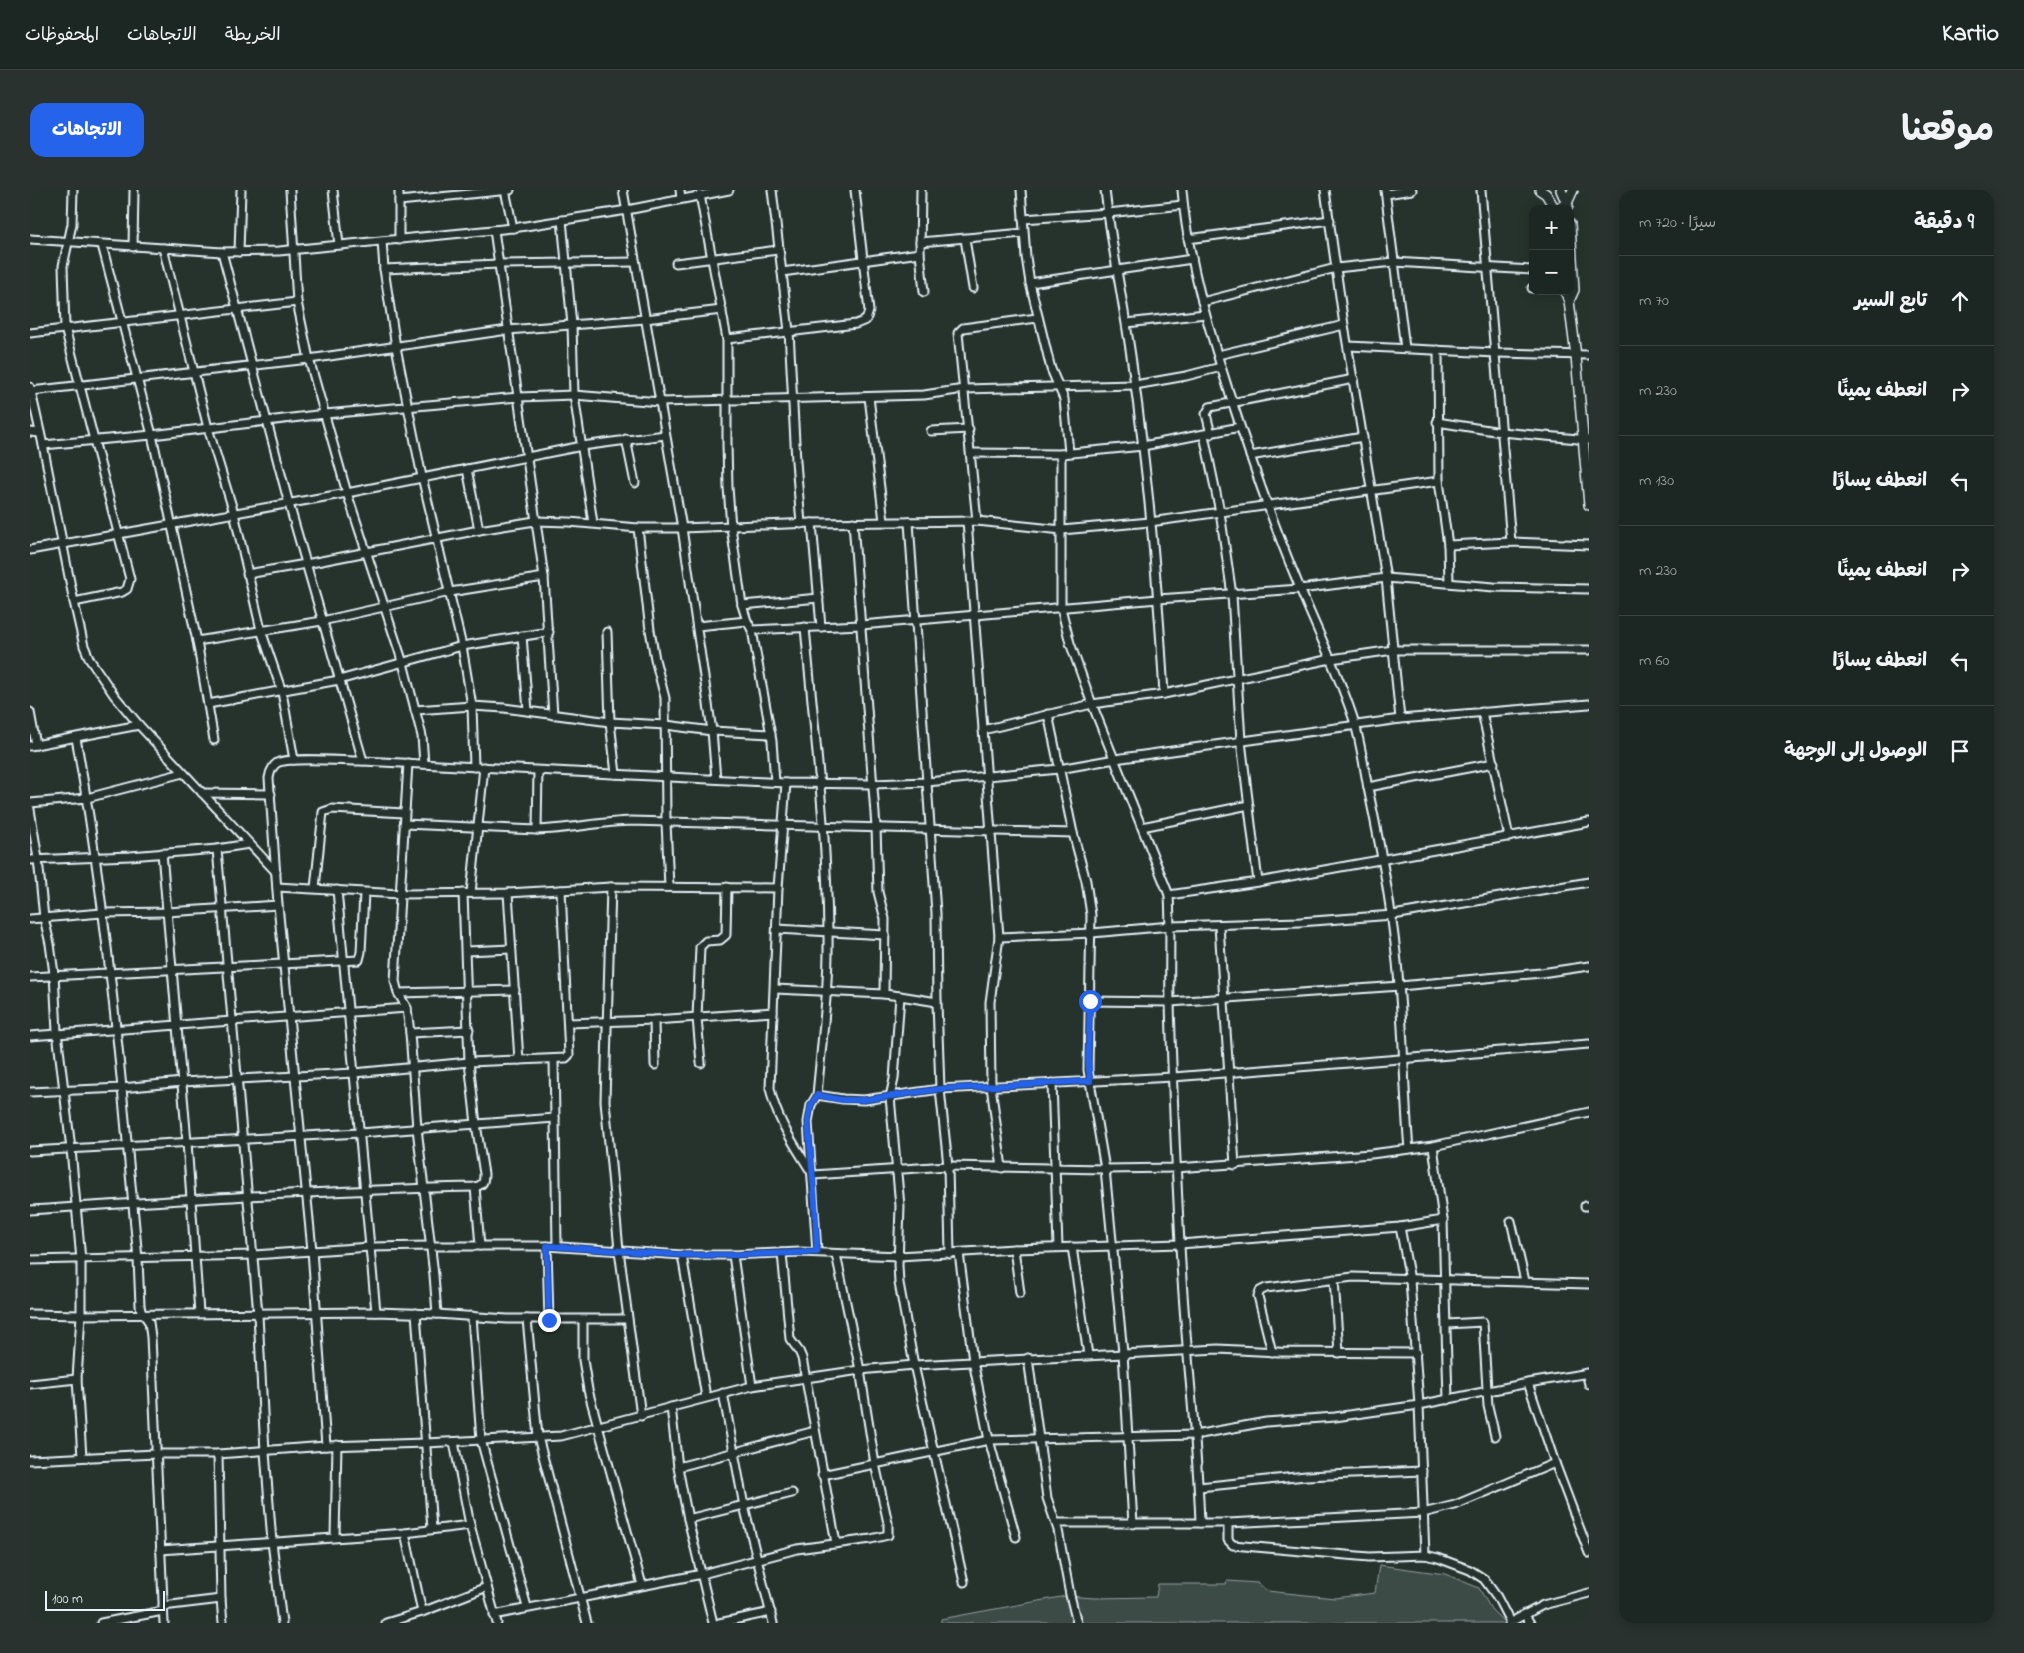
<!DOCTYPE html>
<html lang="ar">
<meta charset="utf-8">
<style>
body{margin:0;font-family:"Indie Flower","Playpen Sans Arabic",sans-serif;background:#29322f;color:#f1f3f6;direction:rtl}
.controls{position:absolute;right:15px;top:15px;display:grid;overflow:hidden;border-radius:10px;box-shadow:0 2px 12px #0003}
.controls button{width:45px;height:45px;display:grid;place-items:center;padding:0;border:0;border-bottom:1px solid #3a4340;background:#1c2622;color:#f1f3f6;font:25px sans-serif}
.scale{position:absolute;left:15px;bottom:12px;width:120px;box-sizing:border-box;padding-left:5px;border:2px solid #e8f1f8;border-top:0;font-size:14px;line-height:18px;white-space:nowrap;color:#e8f1f8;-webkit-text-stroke:4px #26332d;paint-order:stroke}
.stop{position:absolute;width:15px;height:15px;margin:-11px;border:4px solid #2563eb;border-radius:50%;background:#fff}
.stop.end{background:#2563eb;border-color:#fff;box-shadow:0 1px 5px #0008}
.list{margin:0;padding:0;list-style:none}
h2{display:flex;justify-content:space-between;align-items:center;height:65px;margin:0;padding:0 20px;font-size:21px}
h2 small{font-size:16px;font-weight:400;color:#a0a5a5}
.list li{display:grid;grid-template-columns:32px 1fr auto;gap:15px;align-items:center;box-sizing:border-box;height:90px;padding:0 20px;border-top:1px solid #3a4340}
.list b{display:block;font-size:19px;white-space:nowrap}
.list em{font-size:16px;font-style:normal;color:#a0a5a5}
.icon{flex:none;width:28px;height:28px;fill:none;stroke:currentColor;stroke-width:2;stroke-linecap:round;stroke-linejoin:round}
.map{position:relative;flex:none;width:1559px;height:1433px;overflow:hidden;direction:ltr;border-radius:15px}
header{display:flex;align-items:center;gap:30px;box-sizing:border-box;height:70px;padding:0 25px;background:#1c2622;border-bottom:1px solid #3a4340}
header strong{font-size:24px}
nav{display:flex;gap:28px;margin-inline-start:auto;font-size:18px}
.intro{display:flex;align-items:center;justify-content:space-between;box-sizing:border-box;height:120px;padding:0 30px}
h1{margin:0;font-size:35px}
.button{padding:12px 22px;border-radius:15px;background:#2563eb;color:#fff;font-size:18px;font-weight:700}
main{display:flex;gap:30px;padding:0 30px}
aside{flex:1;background:#1c2622;border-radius:15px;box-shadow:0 2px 12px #0003}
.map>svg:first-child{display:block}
.green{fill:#3e4b47;stroke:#939ea0}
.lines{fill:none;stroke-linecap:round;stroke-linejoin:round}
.minor-casing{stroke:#e8f1f8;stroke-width:11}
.tertiary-casing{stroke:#e8f1f8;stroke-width:12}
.minor{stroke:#26332d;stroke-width:7}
.tertiary{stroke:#26332d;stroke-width:9}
.route{stroke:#2563eb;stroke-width:6}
</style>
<header>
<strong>Kartio</strong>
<nav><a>الخريطة</a><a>الاتجاهات</a><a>المحفوظات</a></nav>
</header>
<div class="intro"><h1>موقعنا</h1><a class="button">الاتجاهات</a></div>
<main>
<aside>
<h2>9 دقيقة<small>سيرًا · 720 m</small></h2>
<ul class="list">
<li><svg class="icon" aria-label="ahead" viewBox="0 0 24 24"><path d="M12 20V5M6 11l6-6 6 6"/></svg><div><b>تابع السير</b></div><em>70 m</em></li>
<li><svg class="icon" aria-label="right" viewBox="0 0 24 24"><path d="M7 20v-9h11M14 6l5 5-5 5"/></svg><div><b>انعطف يمينًا</b></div><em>230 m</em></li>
<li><svg class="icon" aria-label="left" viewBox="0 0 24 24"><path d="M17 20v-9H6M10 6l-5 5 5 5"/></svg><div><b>انعطف يسارًا</b></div><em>130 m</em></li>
<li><svg class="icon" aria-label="right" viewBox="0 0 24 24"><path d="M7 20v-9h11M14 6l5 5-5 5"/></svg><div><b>انعطف يمينًا</b></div><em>230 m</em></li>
<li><svg class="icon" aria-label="left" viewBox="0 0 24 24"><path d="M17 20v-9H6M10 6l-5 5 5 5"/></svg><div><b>انعطف يسارًا</b></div><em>60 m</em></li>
<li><svg class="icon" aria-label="arrive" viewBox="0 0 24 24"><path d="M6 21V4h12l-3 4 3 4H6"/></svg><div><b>الوصول إلى الوجهة</b></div></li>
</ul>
</aside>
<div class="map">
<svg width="1559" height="1433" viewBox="0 0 1559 1433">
<rect width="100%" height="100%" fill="#26332d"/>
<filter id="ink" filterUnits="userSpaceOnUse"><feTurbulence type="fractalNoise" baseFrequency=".02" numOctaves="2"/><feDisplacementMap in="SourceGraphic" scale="10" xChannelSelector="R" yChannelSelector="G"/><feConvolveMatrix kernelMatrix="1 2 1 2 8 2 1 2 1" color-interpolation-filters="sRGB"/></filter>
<g filter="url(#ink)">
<!-- green -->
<polygon class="green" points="1349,1375 1415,1384 1449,1398 1461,1419 1475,1433 911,1433 911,1429 1036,1406 1065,1408 1126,1407 1128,1394 1196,1394 1197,1391 1228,1393 1237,1401 1305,1408 1345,1403"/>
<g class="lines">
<defs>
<g id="minor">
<polyline points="43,0 42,34 33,76 35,138 100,389 97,399 92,402 44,412"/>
<polyline points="260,0 267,112 279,169 317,303 373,473 392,546 394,574"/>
<polyline points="303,0 309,55"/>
<polyline points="369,0 369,50"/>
<polyline points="475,0 483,38"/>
<polyline points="593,0 652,338 682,541 686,589"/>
<polyline points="650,0 651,9"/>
<polyline points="742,0 759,141 766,271 771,334"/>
<polyline points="891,0 890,63 894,102"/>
<polyline points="991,0 996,67 1000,93 1021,179 1034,209 1039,263"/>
<path d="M1075,0c7,60 20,120 28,180 15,107 25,216 31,324"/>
<path d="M1152,0c6,72 27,140 49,208 20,62 41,123 66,183 19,48 43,94 58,143 6,21 9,43 13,64 14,65 26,130 31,197 5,54 5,109 10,164"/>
<polyline points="1295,0 1314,135 1356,388 1370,529"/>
<polyline points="1355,0 1375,158"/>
<polyline points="1451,0 1481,352"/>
<polyline points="1356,4 1382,0"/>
<polyline points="670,5 697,149 697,254 698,297 701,337 712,415 789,408"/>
<polyline points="369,11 480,0"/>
<polyline points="993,29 1078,23 1153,15"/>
<polyline points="532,30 542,135 544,205 563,333"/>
<polyline points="464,40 514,387"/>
<polyline points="0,49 192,62 249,61 483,38 597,20 699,0"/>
<polyline points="935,49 943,98"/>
<polyline points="1158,49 1300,30"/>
<polyline points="352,51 354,79"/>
<polyline points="890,52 994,43"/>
<polyline points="72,55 122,245 167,451 184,550"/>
<polyline points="103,57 104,0"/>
<polyline points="133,58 178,238 204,323 231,440 252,502 264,570"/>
<polyline points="192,62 259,314 333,571"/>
<polyline points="209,62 211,0"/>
<polyline points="646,73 748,60"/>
<polyline points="752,82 890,63"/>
<polyline points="1000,93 1162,69"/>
<polyline points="1502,98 1503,98"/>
<polyline points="1172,112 1306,78 1364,72 1503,80"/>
<polyline points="1097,133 1175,124"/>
<polyline points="0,143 267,112"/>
<polyline points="697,149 826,134 836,130 839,121 825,0"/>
<polyline points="1318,156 1466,163 1559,165"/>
<polyline points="1408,160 1409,291 1418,355 1419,392"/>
<polyline points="1188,165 1314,135"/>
<polyline points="0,197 13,255 44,412 54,456 60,470 84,505 109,535 246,682"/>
<polyline points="1,201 279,169 478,140 615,129 692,120"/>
<polyline points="839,207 854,331"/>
<polyline points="1407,232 1471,242 1559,250"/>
<polyline points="901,241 939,239"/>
<polyline points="0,242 10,243"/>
<polyline points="1181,244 1176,224 1180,217 1324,189"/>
<polyline points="1174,245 1190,322 1202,405 1211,551 1228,692"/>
<polyline points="596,249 605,293"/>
<polyline points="13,255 122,245 295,224 489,207 544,205 630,212 894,205 934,199 1105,195 1156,186 1191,177"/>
<polyline points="942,263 1031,264 1113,256 1210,237"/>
<path d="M1031,264v154l9,35 22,61 77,191c2,35 0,70 1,106 2,81 6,162 10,243 4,93 17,186 20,279"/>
<polyline points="1220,266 1333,247"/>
<polyline points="437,279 449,340"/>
<polyline points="937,331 969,747 960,812 961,896 972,978"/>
<polyline points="947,331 928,143 933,138 1007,128"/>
<polyline points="823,332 846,637 848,702 855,729 854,804 870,806 864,889 860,907 870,1016 868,1075 869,1093 884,1175 934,1392"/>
<polyline points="879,332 906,723 907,812 910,899 918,976 920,1064"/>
<polyline points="782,333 791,437"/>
<polyline points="608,338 620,440 625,469 635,508 636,632 639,697"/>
<polyline points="1418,355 1481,352 1559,355"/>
<polyline points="0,360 317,303 552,256 635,245"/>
<polyline points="217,384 276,374 449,340 505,331 539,332 608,338 652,338 782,333 947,331 1032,340 1120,332 1409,291"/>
<polyline points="712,415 717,431"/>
<polyline points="667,436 717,431 722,440 831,435 1128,409 1270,399 1356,388 1464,397 1559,399"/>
<path d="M775,437c9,102 22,204 23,306 1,54 -6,108 -11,162"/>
<polyline points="722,440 742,551 745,592"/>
<polyline points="577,442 580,532 586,584"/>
<polyline points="492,446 498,521"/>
<polyline points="167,451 292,431 420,402 514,387 523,525"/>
<polyline points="178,514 309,490 432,456 519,442"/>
<polyline points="385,520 442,516 474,518 580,532 636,535 682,541 741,544"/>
<polyline points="0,522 6,555"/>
<polyline points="1452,522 1479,647"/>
<polyline points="1018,524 1043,643 1056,691 1061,725 1058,880 1075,979 1093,1163 1103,1334"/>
<polyline points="953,540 1062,514 1134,504 1301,469 1363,460 1559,460"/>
<polyline points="0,556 109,535"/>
<polyline points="378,573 365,791 368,803 377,818 380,843 387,938 404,1085 407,1124"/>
<polyline points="444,577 442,516 432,456 392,287 366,157 354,79 469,74 605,72"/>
<path d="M756,593l-8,105 -8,200c6,32 26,59 43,87l135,-9 157,3 71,-1 195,-14 62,-8 156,-34"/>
<polyline points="1338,597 1464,573"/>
<polyline points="172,603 241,604"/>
<polyline points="0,613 57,608 153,583"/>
<polyline points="0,619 8,669 14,728 20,754 24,784 27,842 41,959 51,1070 51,1125 47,1189 52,1267"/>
<path d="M374,634l133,6c32,-1 62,-8 94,-9l442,12"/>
<polyline points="1112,637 1219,615"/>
<polyline points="507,640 508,581"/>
<polyline points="187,659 228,1124 235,1262 242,1352 252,1433"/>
<polyline points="132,663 157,952 169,1123"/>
<polyline points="0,670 100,666 187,659 219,654"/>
<polyline points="247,697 370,704 478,703 581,697 748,698"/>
<polyline points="581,697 575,911 589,1060 611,1226"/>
<polyline points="285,698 293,622 302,619 374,623"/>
<polyline points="307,700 346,1122"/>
<polyline points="441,703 454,577"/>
<polyline points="478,703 489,870"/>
<polyline points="1139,705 1228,692 1559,632"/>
<polyline points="0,729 72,723 137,722 248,715"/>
<polyline points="1189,736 1205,975"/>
<polyline points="747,739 855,745"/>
<polyline points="969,747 1062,743 1141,736 1270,732 1363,725 1559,692"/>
<polyline points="436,761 481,759"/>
<polyline points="0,787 329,770 331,762 334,703"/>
<polyline points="745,799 854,804"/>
<polyline points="368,803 485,800"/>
<polyline points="870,806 907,812"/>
<polyline points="1060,811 1140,812 1370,796 1511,783 1559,776"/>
<polyline points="624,830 625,875"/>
<polyline points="538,833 624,830 743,822"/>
<polyline points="380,843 439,840"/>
<polyline points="0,846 377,818"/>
<polyline points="671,873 667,828 670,757 676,751 690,750 696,745 697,697"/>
<polyline points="1022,893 1028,1057"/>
<path d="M0,902l92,-4c-11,-117 -25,-234 -46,-350"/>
<polyline points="525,928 527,1056"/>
<polyline points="1403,956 1413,1030 1418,1210"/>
<polyline points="0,961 330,943 525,928 524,870"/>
<polyline points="445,997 450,1056"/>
<polyline points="1555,1016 1559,1016"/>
<path d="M0,1020c148,-10 297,-20 445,-23 8,-2 9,-5 9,-13l-8,-50 -7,-62 -6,-169"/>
<polyline points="1481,1031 1495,1091"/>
<polyline points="1370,1037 1380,1090 1389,1215 1395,1365"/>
<polyline points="517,1056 519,1130"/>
<polyline points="1042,1057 1058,1165"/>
<polyline points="984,1059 990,1103"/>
<polyline points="787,1062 778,932 781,915 787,905 813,909 834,910 910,899 1143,887 1559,854"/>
<polyline points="752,1063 760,1149 769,1161 772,1168 806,1353"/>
<polyline points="929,1063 943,1171 959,1250 986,1347"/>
<polyline points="652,1065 676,1207"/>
<polyline points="703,1065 722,1196"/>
<polyline points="0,1070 224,1065 340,1057 400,1056 517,1056 652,1065 703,1065 770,1062 869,1066 984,1059 1150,1054 1370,1037 1413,1030"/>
<polyline points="1304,1089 1309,1163"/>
<polyline points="386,1123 402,1339"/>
<polyline points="0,1124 51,1125 346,1122 407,1124 477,1129 597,1129"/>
<polyline points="442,1126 451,1250 497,1417"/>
<polyline points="497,1129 508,1247 557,1433"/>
<polyline points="553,1130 553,1170 558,1200 612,1395"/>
<polyline points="1417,1134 1453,1132 1458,1216 1465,1246"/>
<polyline points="1242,1162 1228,1106 1230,1101 1236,1098 1323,1087 1559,1094"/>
<polyline points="998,1168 1017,1308 1028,1340 1040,1405 1047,1433"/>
<polyline points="1556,1183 1559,1194"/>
<polyline points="1498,1193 1525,1273 1559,1363"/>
<polyline points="0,1194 47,1189"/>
<polyline points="693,1203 714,1316 743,1433"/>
<polyline points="641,1217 648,1277 785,1241"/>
<polyline points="424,1252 440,1335 467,1433"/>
<path d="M296,1256l-14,-196 -34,-345 -9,-127c1,-6 3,-13 10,-16 15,-5 65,-1 84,-1l423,22 87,1 54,-2 132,-13 56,-10 285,-40 189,-15"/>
<polyline points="0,1270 126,1264 188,1264 296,1256 396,1253 531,1246 722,1196 830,1180 884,1175 1188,1159 1249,1162 1386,1163"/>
<polyline points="648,1277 658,1329 683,1433"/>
<polyline points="792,1285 959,1250 1165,1245 1236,1232 1305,1227 1389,1215 1498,1193 1559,1183"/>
<polyline points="1169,1297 1276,1286 1392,1281"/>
<polyline points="658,1329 762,1303"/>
<polyline points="1026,1333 1198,1333 1393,1323 1425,1315 1525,1273"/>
<polyline points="1198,1333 1198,1350 1203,1355 1339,1367 1395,1365 1408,1368 1440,1380 1454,1389 1467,1407 1480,1432"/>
<polyline points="375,1343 392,1422"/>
<polyline points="305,1347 307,1255"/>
<polyline points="130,1360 375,1343 440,1335"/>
<polyline points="191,1409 193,1433"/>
<polyline points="133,1416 191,1409 188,1264"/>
<polyline points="1494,1424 1500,1433"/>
<polyline points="464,1425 672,1384 767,1359 841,1349 858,1345 858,1333 845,1274 830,1180 806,1064"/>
<polyline points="71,1433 133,1421"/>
<polyline points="134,1433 121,1147 119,1132 111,1121 110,1115 108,1069 92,898 152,892 324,883 439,872 536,868 539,865 531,700"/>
<polyline points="356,1433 392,1422 457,1397"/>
<polyline points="689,1433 741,1422"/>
<polyline points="1479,1433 1513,1415 1559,1403"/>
</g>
<g id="tertiary">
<polyline points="1510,0 1516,4 1525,19"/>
<polyline points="1531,0 1538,16"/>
<polyline points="1527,19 1537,13 1543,0"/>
<polyline points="1535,101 1539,111 1546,166 1559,315"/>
<polyline points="1539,111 1544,100 1540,34"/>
</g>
</defs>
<!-- minor casing -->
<use href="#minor" class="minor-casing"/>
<!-- tertiary casing -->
<use href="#tertiary" class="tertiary-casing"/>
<!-- minor -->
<use href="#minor" class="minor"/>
<!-- tertiary -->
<use href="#tertiary" class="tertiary"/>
</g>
</g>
<g class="lines" filter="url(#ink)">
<!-- route -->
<polyline class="route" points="519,1130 517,1056 652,1065 703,1065 787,1062 785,1012 778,932 781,915 787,905 812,910 834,910 910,899 1060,891 1058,870 1060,811"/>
</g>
</svg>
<div class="controls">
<button>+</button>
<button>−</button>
</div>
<div class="scale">100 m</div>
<div class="stop" style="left:1060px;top:811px"></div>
<div class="stop end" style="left:519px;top:1130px"></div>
</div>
</main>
